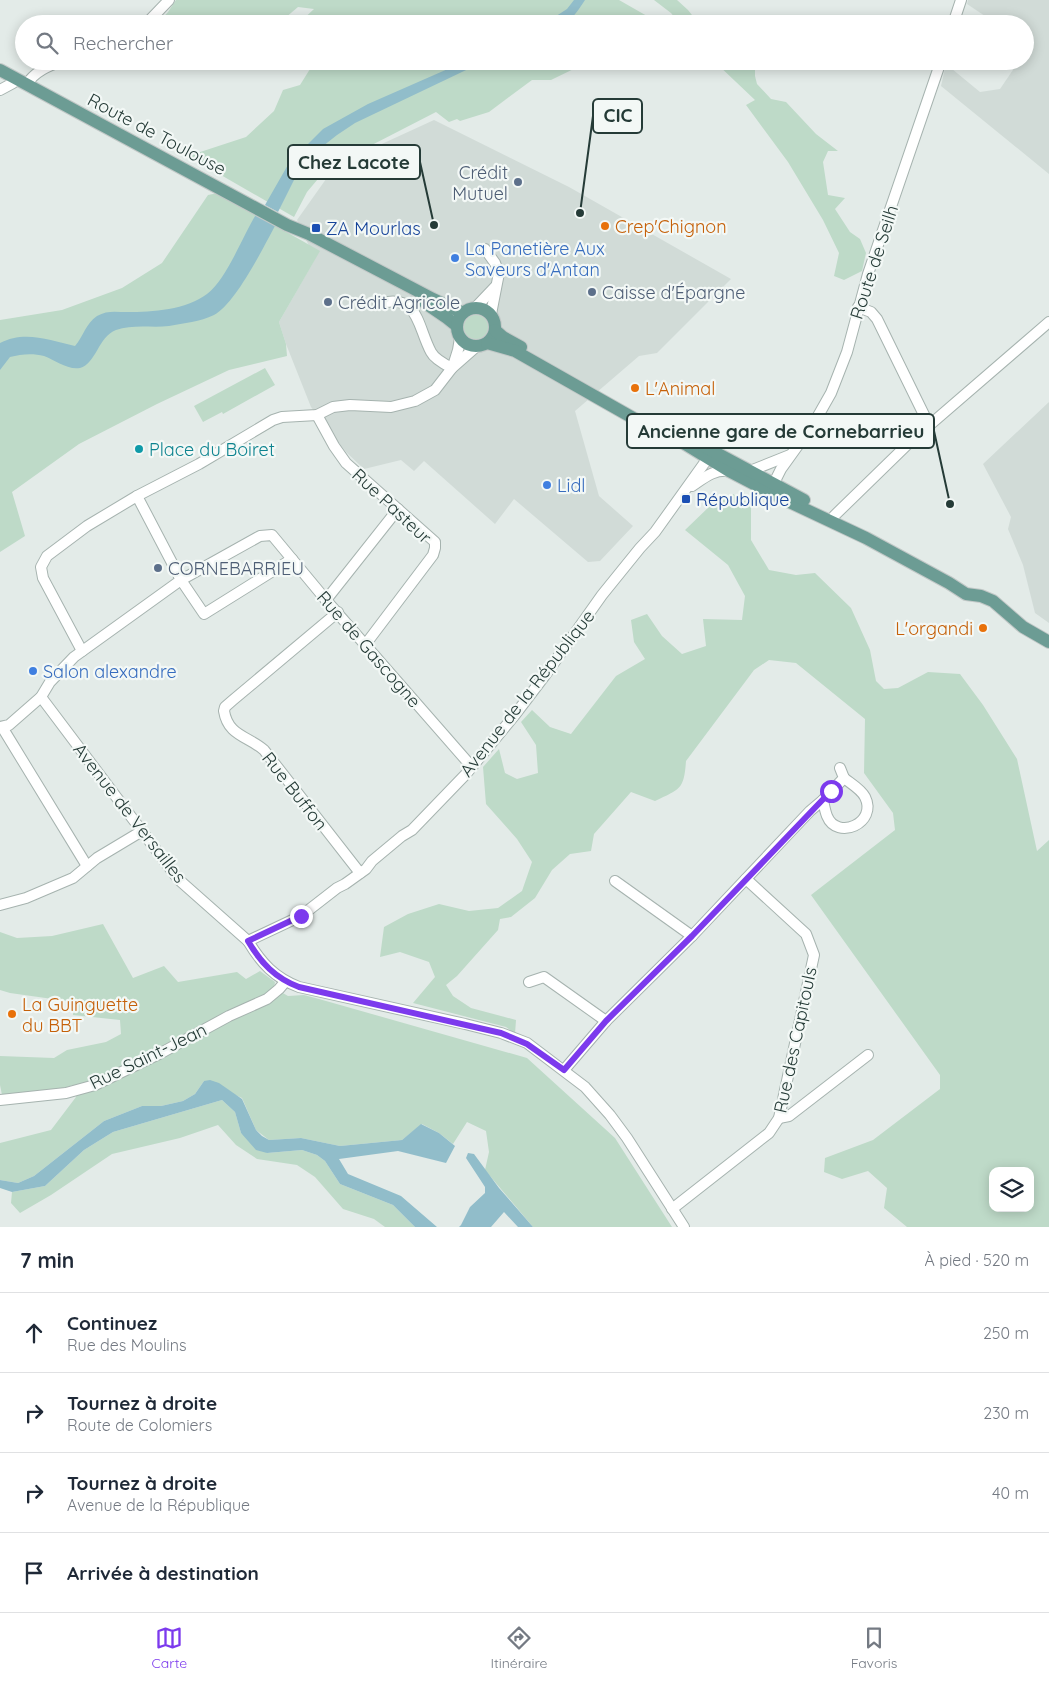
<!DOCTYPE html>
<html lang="fr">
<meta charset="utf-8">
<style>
body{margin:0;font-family:Quicksand,sans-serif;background:#f2f2f3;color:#1f2937}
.controls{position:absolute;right:15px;bottom:15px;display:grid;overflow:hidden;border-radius:10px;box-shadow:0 2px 12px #0003}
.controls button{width:45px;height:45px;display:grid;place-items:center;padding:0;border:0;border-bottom:1px solid #e0e1e3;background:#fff;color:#1f2937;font:25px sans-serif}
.stop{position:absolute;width:15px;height:15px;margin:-11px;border:4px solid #7c3aed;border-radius:50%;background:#fff}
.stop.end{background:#7c3aed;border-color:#fff;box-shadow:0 1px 5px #0008}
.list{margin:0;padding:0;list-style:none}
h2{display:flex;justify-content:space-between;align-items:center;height:65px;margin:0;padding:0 20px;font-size:21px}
h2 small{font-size:16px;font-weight:400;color:#747a83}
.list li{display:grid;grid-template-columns:32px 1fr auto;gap:15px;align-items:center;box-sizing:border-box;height:80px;padding:0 20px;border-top:1px solid #e0e1e3}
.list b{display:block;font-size:19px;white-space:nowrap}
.list p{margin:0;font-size:16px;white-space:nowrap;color:#747a83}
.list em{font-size:16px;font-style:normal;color:#747a83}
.icon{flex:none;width:28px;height:28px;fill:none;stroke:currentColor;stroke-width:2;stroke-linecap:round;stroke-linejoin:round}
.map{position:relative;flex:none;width:1049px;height:1227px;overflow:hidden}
.search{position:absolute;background:#fff;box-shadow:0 2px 12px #0003;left:15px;right:15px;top:15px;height:55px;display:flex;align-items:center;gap:12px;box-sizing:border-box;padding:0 18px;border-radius:28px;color:#747a83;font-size:19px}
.sheet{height:385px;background:#fff}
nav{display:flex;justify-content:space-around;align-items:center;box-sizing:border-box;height:70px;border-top:1px solid #e0e1e3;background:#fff;font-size:14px;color:#747a83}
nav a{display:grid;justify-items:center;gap:2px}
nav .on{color:#7c3aed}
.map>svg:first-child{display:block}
.built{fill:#d1dbd7}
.green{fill:#bedac8;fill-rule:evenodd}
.water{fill:#91bdca}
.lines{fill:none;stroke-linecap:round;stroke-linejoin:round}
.minor-casing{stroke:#a6b3af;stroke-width:12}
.major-casing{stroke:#c2c8c7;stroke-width:14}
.minor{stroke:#fff;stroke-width:10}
.major{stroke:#6c9c94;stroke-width:12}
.route{stroke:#7c3aed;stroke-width:6}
.service-dot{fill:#5c6f8a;stroke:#f3f8f6;stroke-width:2}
.food-dot{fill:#e8710a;stroke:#f3f8f6;stroke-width:2}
.transit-dot{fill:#1a4fb4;stroke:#f3f8f6;stroke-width:2}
.shop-dot{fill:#3f7fe0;stroke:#f3f8f6;stroke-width:2}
.culture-dot{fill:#0f9aa8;stroke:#f3f8f6;stroke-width:2}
.labels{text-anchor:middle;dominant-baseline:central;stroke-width:4.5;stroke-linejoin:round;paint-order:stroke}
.street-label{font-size:18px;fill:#253b37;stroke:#f3f8f6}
.service-label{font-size:18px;fill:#4e5e75;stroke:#f3f8f6;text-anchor:start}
.food-label{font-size:18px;fill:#c56008;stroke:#f3f8f6;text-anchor:start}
.transit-label{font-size:18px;fill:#164399;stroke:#f3f8f6;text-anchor:start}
.shop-label{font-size:18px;fill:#366cbe;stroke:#f3f8f6;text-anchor:start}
.culture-label{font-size:18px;fill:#0d838f;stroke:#f3f8f6;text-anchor:start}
.leader{fill:none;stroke:#253b37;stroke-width:2}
.callout-dot{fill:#253b37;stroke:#f3f8f6;stroke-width:2}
.callout{fill:#f3f8f6;stroke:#253b37;stroke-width:2}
.callout-label{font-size:19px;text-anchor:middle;font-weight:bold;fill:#253b37}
</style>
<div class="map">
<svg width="1049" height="1227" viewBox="0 0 1049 1227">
<rect width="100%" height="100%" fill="#e3ebe8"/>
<!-- built -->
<g class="built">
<polygon points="968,0 1049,0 1049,174 941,86 946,64 980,92 1000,89 1019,61 1025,61 1025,51 1029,45 1025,42 1025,24 997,24 967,4"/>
<polygon points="434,120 569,187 731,279 657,353 639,356 575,411 599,496 633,526 600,561 588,562 514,499 495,524 424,461 414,471 401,460 364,469 346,452 311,407 286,344 279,322 315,259 297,220 336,165"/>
<polygon points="1049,402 1049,623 1035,613 1023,565 1008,529 1011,517 983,464"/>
</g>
<!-- green -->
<g class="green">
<polygon points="176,0 619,0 661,24 631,24 607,15 598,24 298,24 314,9 298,7 278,24 157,24 168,12"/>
<polygon points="654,0 677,0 688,10 699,24 680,24 671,13"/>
<polygon points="315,61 590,61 551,80 532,80 489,112 460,121 457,119 449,122 436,112 368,147 339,154 307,192 294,217 188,156 246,137 274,111 283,90 300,85"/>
<polygon points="696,61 755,61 755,76 757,84 771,99 786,102 816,134 838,151 828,151 823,162 828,195 845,198 835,209 850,232 860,239 866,253 862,271 844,280 834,276 839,253 823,220 788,162 746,105 755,100 716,63 702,66"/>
<polygon points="218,193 320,251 279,322 286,344 287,356 229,370 157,404 79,444 12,492 25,536 0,552 0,320 62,310 122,288 162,263 208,195"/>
<circle cx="476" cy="327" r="12"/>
<polygon points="265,368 275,385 223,414 222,412 203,422 194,406"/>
<path d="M733,494l18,11v35l18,30 27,5 19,-2 36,35 19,42 6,31 8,8 14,-1 30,-16 32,2 23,31 34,54 20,92 12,-11v387h-142l-23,-19 3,-20 -19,-17 -26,8 -18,-7 1,-14 48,-18 67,-51v-14l-129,-180 84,-65 -2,-17 -29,-40 1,-54 -69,-56 -27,-3 -15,10 -68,91c-2,29 -6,28 -31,40l-24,-9 -37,42 -3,17 -21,3 -18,16 -17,28 -24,19 -11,2 -2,11 -41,46 -11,9 7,11 18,12 45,12 -1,14 -9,-7 -93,-24 22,-26 -6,-15 -29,-10 -20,5 4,-30 24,-13 31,-10 30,7 29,-3 24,-17 10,-29 -15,-23 -31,-35 -3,-37 16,-18 6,24 12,6 21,-6 -2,-28 -15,-23 11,-12 18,17 21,7 45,-58 29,-17 -11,-17 -3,-22 16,-6 15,22 20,18 24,-8 -3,-27 39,1 3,-24 -17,-31 -43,-35 27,-26zM993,1171h37v37h-37z"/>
<polygon points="103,924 133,978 164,966 178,982 237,972 246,979 260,971 275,982 274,988 288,996 304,995 319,999 527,1058 615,1138 672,1227 533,1227 485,1170 489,1152 486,1131 467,1122 453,1144 439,1133 422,1124 402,1140 340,1146 301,1138 269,1140 256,1130 242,1098 204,1081 195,1094 183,1101 161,1106 142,1106 104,1121 34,1176 18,1183 0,1180 0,1143 51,1130 76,1097 73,1085 64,1088 2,1095 0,1085 0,1056 54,1058 67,1050 106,1042 121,1034 120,1020 73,1015 74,1002 10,993 0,990 0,932 17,938 52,936"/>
<polygon points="222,1100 235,1112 241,1133 267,1153 302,1150 317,1155 325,1161 340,1184 393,1205 415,1227 385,1227 374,1219 343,1209 315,1177 297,1165 257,1159 236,1145 218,1125 180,1138 112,1154 51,1195 20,1213 11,1203 12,1192 45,1186 84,1150 113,1132"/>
</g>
<!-- water -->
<g class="water">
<path d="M574,0h11c-14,21 -15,24 -41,24l23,-15z"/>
<polygon points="466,61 485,61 355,123 337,135 318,150 299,170 278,212 265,205 289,163 323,129 368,104"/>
<path d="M257,213l19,11c-13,24 -40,79 -62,91 -14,7 -30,8 -45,11 -17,2 -37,-2 -53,4 -18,7 -20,34 -36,38 -13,2 -25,-8 -36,-12 -11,-3 -23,-2 -34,1l-10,13v-27c24,-13 50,-3 75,3 8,-9 11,-23 22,-30 10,-6 19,-4 30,-4 26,0 59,-2 80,-18 20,-15 36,-59 50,-81z"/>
<polygon points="210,1080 219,1083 242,1099 256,1130 262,1136 269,1140 301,1138 340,1146 402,1140 421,1124 439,1133 455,1146 446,1163 398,1151 339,1159 348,1174 401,1196 437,1227 415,1227 393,1205 340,1184 325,1161 317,1155 302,1150 267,1153 256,1150 241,1133 235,1112 222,1100 113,1132 84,1150 45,1186 12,1192 0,1188 0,1180 18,1183 34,1176 104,1121 142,1106 161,1106 183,1101 195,1094 204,1081"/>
<polygon points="468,1153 474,1154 499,1188 533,1227 518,1227 504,1212 491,1227 459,1227 461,1225 470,1207 485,1193 485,1187 466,1158"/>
</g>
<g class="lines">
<defs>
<g id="minor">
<polyline points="146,24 169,0"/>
<polyline points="953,24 961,0"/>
<path d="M27,84c8,-13 22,-19 37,-23"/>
<polyline points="0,90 13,83 17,79"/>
<polyline points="485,249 495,263 499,273 491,314"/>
<path d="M378,304c41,-12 39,22 53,48 3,6 15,13 21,16"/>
<polyline points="476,307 495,287"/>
<polyline points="858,307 871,312 877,319 929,425"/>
<polyline points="453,366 458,350 460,338"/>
<polyline points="317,415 334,446 346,463 435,542 435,548 433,555 365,645"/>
<polyline points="746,469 750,471 790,455"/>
<polyline points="768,484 774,483 781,469 814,423 831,393 847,352 868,274 941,61"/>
<path d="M692,486c12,-8 22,-17 37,-15"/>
<polyline points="137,496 181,580 204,614 292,559"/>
<polyline points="834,516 910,442 1049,322"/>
<polyline points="326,600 398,509"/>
<path d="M338,612l-105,88 -8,7 -1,4c4,25 24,25 40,39l96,123"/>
<polyline points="82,651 43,578 41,567 47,556 87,526 137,496 199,464 273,420 282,417 317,415 333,407 350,405 391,407 415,401 435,390 452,368 477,346"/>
<path d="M41,697l137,182 70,62c13,22 27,37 51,46l166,37 36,9 26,10 58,44 25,28 17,23 57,89"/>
<polyline points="0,727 9,725 41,697 50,682 74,657 181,580 260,536 272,535 326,600 472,767"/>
<polyline points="2,727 87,866"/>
<path d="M823,800c1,5 2,11 4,16 10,25 51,7 38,-19 -4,-8 -15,-14 -21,-19"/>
<polyline points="615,881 692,936"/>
<polyline points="0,905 26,898 73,878 97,858 142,831"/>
<polyline points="248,941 301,916 337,888 345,884 366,869 372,861 402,836 412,830 466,774 514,716 546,674 602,595 640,548 655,532 708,458 714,457"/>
<polyline points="529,982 544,977 606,1021"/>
<polyline points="564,1070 606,1021 692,936 810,811 823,800 844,778 840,768"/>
<polyline points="0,1100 66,1093 95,1085 161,1053 229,1016 267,999 279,989 285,982"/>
<polyline points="779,1118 789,1116 868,1055"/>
<polyline points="672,1209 769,1133 779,1118 814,955 806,934 746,879"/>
</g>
<g id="major">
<polyline points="0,70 287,225 309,234 433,299 463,313"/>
<polyline points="425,303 447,318 457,326"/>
<circle cx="476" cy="327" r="19"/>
<polyline points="495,330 503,337 521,347"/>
<polyline points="487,343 515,351 649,427 685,444 729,471 781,498 866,538 949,583 966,594 981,596 993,601 1023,627 1049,642"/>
<polyline points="694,441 804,500"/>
</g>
</defs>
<!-- minor casing -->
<use href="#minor" class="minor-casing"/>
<!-- major casing -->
<use href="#major" class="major-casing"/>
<!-- minor -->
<use href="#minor" class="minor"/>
<!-- major -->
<use href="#major" class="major"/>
</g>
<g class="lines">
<!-- route -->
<path class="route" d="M301,916l-53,25c13,22 27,37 51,46l202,46 26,11 37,26 42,-49 86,-85 139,-145"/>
</g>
<!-- markers -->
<g class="service-dot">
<circle cx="518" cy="182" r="5"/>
<circle cx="592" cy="292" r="5"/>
<circle cx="328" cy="302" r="5"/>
<circle cx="158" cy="568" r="5"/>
</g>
<g class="food-dot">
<circle cx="605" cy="226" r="5"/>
<circle cx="635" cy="388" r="5"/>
<circle cx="983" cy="628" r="5"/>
<circle cx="12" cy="1014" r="5"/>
</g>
<g class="transit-dot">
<rect x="311" y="223" width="10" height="10" rx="2.5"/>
<rect x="681" y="494" width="10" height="10" rx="2.5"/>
</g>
<g class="shop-dot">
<circle cx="455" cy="258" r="5"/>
<circle cx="547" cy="485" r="5"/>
<circle cx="33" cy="671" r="5"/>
</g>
<circle class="culture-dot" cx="139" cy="449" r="5"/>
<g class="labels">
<!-- street labels -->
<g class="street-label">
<text transform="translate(157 134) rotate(28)">Route de Toulouse</text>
<text transform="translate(874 262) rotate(-72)">Route de Seilh</text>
<text transform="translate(392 506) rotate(43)">Rue Pasteur</text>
<text transform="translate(369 649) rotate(49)">Rue de Gascogne</text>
<text transform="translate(527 693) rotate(-52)">Avenue de la République</text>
<text transform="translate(295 791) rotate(52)">Rue Buffon</text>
<text transform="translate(130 813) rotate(52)">Avenue de Versailles</text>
<text transform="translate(795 1040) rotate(-78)">Rue des Capitouls</text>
<text transform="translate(148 1056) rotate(-26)">Rue Saint-Jean</text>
</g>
<!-- service labels -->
<g class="service-label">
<text x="508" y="172" text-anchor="end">Crédit<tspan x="508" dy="21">Mutuel</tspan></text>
<text x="602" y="292">Caisse d'Épargne</text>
<text x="338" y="302">Crédit Agricole</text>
<text x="168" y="568">CORNEBARRIEU</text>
</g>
<!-- food labels -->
<g class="food-label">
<text x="615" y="226">Crep'Chignon</text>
<text x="645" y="388">L'Animal</text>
<text x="973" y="628" text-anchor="end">L'organdi</text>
<text x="22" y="1004">La Guinguette<tspan x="22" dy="21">du BBT</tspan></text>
</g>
<!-- transit labels -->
<g class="transit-label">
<text x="326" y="228">ZA Mourlas</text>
<text x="696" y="499">République</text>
</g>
<!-- shop labels -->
<g class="shop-label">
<text x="465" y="248">La Panetière Aux<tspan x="465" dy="21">Saveurs d'Antan</tspan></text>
<text x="557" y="485">Lidl</text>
<text x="43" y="671">Salon alexandre</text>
</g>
<!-- culture labels -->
<g class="culture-label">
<text x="149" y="449">Place du Boiret</text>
</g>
</g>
<!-- callouts -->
<path class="leader" d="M580 213L593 116M434 225L420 162M950 504L934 431"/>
<g class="callout-dot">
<circle cx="580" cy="213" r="5"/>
<circle cx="434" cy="225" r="5"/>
<circle cx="950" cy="504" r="5"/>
</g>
<g class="callout">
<rect x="593" y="99" width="49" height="34" rx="5"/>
<rect x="288" y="145" width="132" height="34" rx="5"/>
<rect x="627" y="414" width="307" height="34" rx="5"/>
</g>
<g class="callout-label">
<text x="618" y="122">CIC</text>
<text x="354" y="169">Chez Lacote</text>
<text x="781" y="438">Ancienne gare de Cornebarrieu</text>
</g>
</svg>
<div class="controls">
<button><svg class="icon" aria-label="layers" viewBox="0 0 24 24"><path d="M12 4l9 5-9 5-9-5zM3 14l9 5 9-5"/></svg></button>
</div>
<div class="stop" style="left:831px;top:791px"></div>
<div class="stop end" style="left:301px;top:916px"></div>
<div class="search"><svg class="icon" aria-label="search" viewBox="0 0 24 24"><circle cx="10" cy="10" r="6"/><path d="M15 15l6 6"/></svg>Rechercher</div>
</div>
<section class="sheet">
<h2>7 min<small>À pied · 520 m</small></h2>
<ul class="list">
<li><svg class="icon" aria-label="ahead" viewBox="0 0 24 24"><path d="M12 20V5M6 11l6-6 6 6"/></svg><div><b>Continuez</b><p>Rue des Moulins</p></div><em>250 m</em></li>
<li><svg class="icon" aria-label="right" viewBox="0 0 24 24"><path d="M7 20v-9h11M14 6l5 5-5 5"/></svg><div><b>Tournez à droite</b><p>Route de Colomiers</p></div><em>230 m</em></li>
<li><svg class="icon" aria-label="right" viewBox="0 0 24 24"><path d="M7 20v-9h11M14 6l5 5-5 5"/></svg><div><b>Tournez à droite</b><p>Avenue de la République</p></div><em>40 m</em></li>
<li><svg class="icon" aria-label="arrive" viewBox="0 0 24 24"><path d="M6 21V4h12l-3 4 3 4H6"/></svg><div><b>Arrivée à destination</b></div></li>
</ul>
</section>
<nav>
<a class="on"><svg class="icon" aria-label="map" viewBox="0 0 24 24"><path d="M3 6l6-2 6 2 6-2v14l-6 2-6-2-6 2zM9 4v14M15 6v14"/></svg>Carte</a>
<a><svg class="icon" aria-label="directions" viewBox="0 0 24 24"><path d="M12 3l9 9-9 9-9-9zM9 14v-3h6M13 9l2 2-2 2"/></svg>Itinéraire</a>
<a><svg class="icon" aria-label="saved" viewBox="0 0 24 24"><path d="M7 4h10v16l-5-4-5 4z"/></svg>Favoris</a>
</nav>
